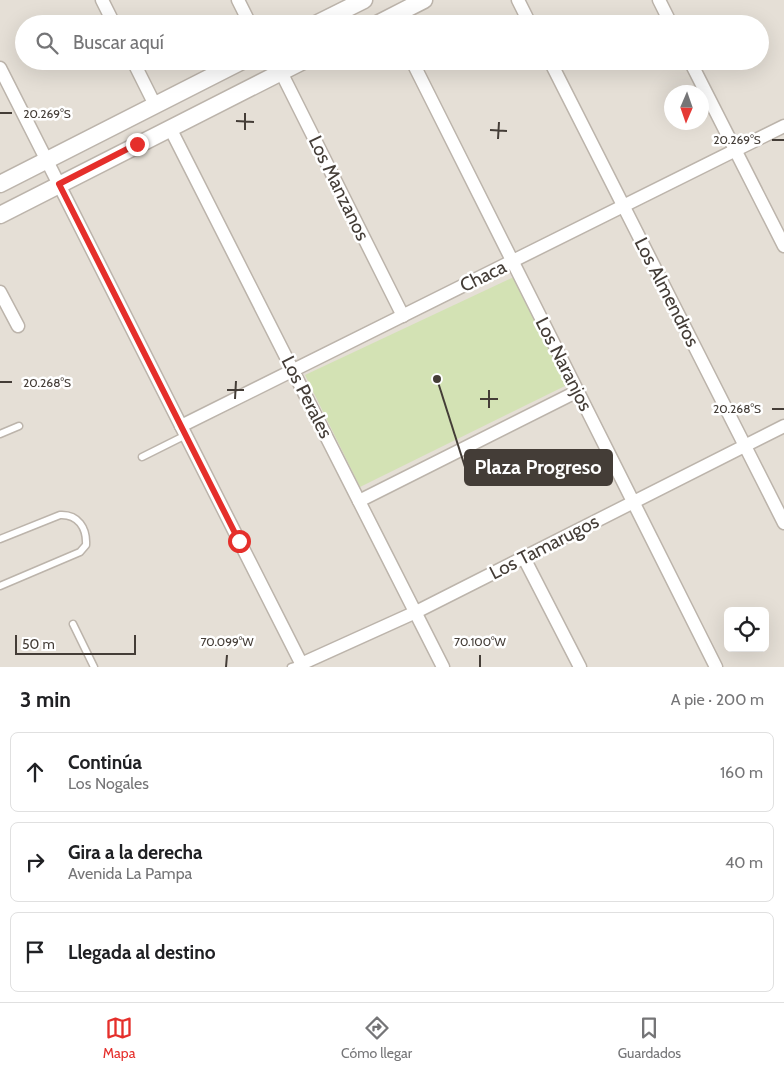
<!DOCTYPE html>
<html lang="es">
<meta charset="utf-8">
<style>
body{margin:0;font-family:Cabin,sans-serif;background:#f2f2f2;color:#202124}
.controls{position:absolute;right:15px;bottom:15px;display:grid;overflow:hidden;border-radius:8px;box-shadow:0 5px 20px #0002}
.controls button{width:45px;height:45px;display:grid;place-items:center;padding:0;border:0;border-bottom:1px solid #e0e0e0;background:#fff;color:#202124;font:25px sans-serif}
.compass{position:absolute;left:664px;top:85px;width:45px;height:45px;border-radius:50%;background:#fff;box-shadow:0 5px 20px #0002;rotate:182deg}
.scale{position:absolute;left:15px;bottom:12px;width:121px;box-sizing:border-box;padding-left:5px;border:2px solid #443d37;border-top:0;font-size:14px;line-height:18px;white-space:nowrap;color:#443d37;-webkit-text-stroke:4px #fff;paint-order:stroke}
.stop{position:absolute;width:15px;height:15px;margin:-11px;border:4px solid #e52f2b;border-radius:50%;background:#fff}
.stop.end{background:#e52f2b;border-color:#fff;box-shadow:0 1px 5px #0008}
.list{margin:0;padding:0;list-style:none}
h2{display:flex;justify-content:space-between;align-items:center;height:65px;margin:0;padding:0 20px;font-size:21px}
h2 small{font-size:16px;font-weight:400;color:#757577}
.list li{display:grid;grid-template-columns:32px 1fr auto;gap:15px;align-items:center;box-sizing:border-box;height:80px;margin:0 10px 10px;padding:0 10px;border:1px solid #e0e0e0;border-radius:8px}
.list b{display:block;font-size:19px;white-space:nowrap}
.list p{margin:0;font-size:16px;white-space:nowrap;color:#757577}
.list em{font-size:16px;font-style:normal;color:#757577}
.icon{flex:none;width:28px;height:28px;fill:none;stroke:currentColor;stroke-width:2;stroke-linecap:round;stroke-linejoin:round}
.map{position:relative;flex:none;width:784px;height:667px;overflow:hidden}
.search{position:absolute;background:#fff;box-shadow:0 5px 20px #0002;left:15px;right:15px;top:15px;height:55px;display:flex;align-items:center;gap:12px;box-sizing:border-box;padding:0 18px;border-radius:28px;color:#757577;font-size:19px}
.sheet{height:335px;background:#fff}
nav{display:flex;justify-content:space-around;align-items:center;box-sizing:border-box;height:70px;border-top:1px solid #e0e0e0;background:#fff;font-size:14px;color:#757577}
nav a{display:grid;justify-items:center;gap:2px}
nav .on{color:#e52f2b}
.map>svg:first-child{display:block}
.residential{fill:#e5dfd6;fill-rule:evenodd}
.green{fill:#d3e2b4}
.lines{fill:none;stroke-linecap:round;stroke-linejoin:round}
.service-casing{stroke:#bcb4ab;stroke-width:9}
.minor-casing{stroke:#bcb4ab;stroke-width:15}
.tertiary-casing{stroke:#bcb4ab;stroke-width:19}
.service{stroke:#fff;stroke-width:6}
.minor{stroke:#fff;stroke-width:12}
.tertiary{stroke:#fff;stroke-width:16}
.route{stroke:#e52f2b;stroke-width:6}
.ticks{fill:none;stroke:#443d37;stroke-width:2}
.labels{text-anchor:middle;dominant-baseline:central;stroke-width:5;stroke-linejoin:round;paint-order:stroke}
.street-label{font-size:19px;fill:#443d37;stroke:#fff}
.ticks-label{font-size:12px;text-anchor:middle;fill:#443d37;stroke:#fff;stroke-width:5;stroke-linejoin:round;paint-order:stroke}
.leader{fill:none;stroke:#443d37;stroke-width:2}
.callout-dot{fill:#443d37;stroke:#fff;stroke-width:2}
.callout{fill:#443d37;stroke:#443d37;stroke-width:2}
.callout-label{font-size:20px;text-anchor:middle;font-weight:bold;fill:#fff}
</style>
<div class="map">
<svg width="784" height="667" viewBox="0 0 784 667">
<rect width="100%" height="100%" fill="#f2ede7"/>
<!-- residential -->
<path class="residential" d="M0,0h784v667h-784zM24,24h736v37h-736zM672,92h30v30h-30zM728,611h37v37h-37z"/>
<!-- green -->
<polygon class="green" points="516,276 569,384 360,487 305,375"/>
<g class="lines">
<defs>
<g id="service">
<polyline points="0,434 19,426"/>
<polyline points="142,457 186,435"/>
<path d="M0,539l60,-24c18,-1 27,13 26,30l-6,7 -80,34"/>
<polyline points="73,624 94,667"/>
<polyline points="291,667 301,664"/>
</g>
<g id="minor">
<polyline points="102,0 114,24"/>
<polyline points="238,0 250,24"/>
<polyline points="518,0 530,24"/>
<polyline points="659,0 671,24"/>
<polyline points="133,61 155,105"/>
<polyline points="273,61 281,72 403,316"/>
<polyline points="412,61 716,667"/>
<polyline points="550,61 784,523"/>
<polyline points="690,61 784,246"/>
<polyline points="0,68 303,667"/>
<polyline points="170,128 443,667"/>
<polyline points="0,292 18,326"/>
<polyline points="181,426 784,126"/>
<polyline points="359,501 578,391"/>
<polyline points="524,558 580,667"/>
<polyline points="301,664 416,612 784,426"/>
</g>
<g id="tertiary">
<polyline points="316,24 364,0"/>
<polyline points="377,24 424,0"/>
<polyline points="0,184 242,61"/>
<polyline points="0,215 303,61"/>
</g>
</defs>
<!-- service casing -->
<use href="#service" class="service-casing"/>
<!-- minor casing -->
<use href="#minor" class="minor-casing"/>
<!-- tertiary casing -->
<use href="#tertiary" class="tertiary-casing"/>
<!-- service -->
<use href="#service" class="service"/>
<!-- minor -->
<use href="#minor" class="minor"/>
<!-- tertiary -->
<use href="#tertiary" class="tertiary"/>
</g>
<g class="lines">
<!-- route -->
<polyline class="route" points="137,144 59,184 239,541"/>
</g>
<!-- ticks -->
<path class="ticks" d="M0,113h12M236,121l18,1M245,130v-17M490,130l17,1M498,139l1,-17M772,140h12M0,382h12M227,390h17M235,399l1,-18M480,399h18M489,408v-18M772,409h12M226,667l1,-12M480,667v-12"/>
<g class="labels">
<!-- street labels -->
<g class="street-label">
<text transform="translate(339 188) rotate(64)">Los Manzanos</text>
<text transform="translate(483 276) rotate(-26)">Chaca</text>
<text transform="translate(667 292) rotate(63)">Los Almendros</text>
<text transform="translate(564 364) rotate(63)">Los Naranjos</text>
<text transform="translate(307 397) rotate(63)">Los Perales</text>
<text transform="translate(544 547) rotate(-27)">Los Tamarugos</text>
</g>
</g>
<g class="ticks-label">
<text x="47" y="118">20.269°S</text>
<text x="737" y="144">20.269°S</text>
<text x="47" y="387">20.268°S</text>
<text x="737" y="413">20.268°S</text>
<text x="227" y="646">70.099°W</text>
<text x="480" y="646">70.100°W</text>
</g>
<!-- callouts -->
<path class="leader" d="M437 379L465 467"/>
<circle class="callout-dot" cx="437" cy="379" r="5"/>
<rect class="callout" x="465" y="450" width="147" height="35" rx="5"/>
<g class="callout-label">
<text x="538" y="474">Plaza Progreso</text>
</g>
</svg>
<div class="controls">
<button><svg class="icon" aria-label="locate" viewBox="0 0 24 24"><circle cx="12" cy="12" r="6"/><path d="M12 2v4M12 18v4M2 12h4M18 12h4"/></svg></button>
</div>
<svg class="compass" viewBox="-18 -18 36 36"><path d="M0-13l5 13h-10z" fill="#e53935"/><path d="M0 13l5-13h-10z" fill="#757577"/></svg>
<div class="scale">50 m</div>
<div class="stop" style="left:239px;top:541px"></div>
<div class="stop end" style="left:137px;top:144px"></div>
<div class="search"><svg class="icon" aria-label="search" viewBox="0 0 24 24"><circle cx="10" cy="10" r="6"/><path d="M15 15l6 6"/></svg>Buscar aquí</div>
</div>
<section class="sheet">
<h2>3 min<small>A pie · 200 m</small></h2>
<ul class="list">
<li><svg class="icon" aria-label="ahead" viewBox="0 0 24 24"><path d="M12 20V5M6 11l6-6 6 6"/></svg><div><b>Continúa</b><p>Los Nogales</p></div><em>160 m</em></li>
<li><svg class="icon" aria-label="right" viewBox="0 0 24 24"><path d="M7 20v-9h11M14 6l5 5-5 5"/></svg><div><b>Gira a la derecha</b><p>Avenida La Pampa</p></div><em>40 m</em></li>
<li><svg class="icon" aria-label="arrive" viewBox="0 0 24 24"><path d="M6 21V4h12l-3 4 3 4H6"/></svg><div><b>Llegada al destino</b></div></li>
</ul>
</section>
<nav>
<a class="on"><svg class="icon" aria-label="map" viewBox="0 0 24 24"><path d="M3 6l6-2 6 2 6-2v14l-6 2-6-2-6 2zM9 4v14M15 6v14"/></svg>Mapa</a>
<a><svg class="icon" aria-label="directions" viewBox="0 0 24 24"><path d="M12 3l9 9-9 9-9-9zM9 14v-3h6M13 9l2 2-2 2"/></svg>Cómo llegar</a>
<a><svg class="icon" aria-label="saved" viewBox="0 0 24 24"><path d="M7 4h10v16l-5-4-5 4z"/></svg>Guardados</a>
</nav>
